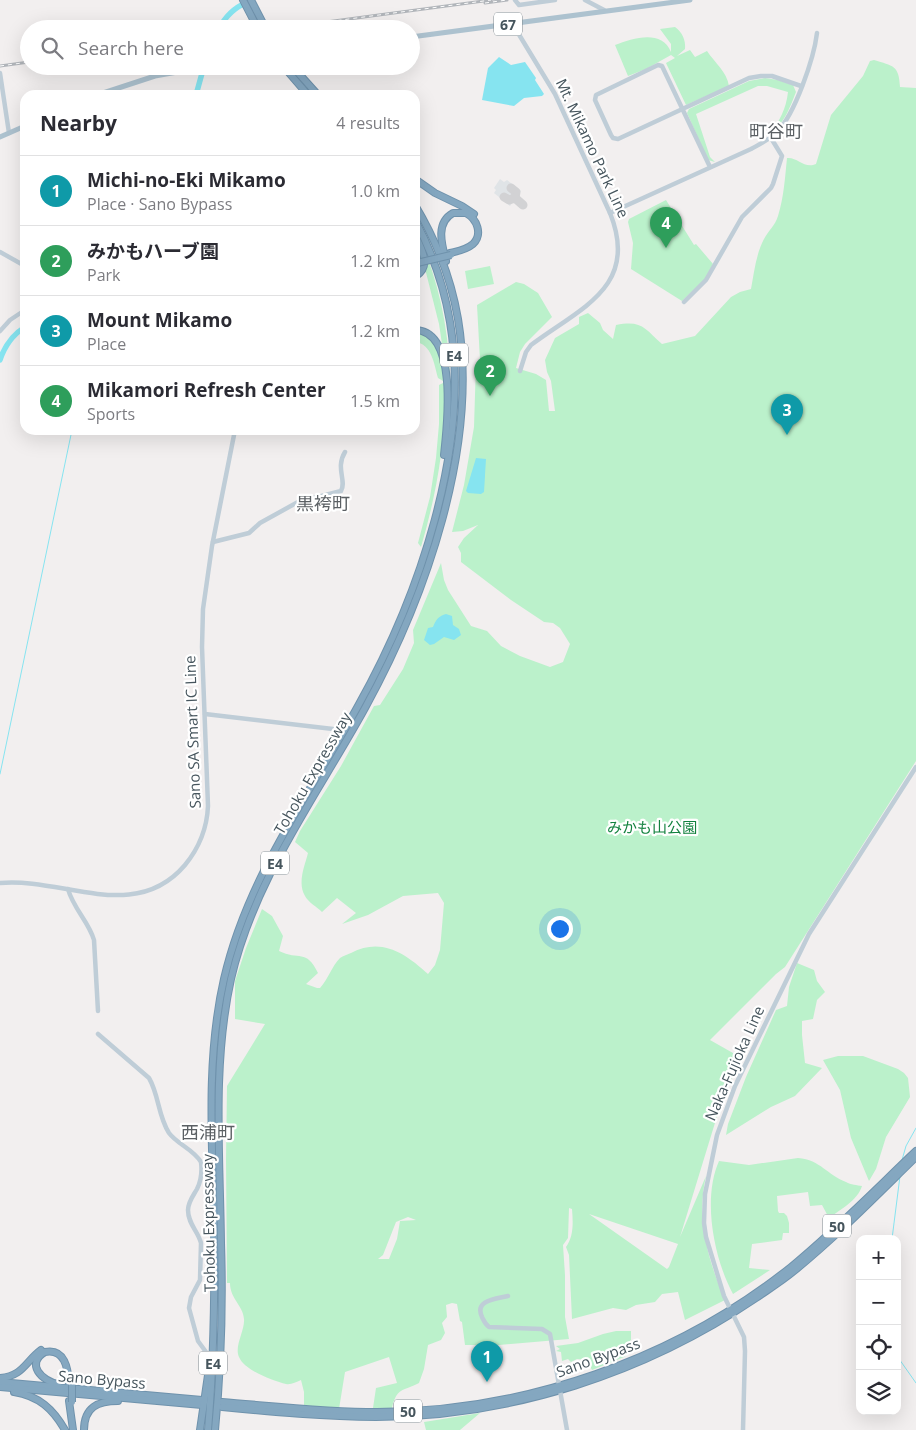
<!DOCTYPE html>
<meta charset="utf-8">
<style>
body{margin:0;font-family:"Open Sans","Noto Sans JP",sans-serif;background:#f2f2f3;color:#2b2b33}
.controls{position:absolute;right:15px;bottom:15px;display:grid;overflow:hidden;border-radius:10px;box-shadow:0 5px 20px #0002}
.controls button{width:45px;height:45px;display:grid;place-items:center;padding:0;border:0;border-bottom:1px solid #e1e1e2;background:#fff;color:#2b2b33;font:25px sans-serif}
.you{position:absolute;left:559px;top:928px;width:18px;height:18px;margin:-12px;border:4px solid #fff;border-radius:50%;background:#1a73e8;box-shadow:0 0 0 8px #1a73e833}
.badge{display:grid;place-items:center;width:32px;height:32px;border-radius:50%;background:#1185e9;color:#fff;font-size:16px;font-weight:700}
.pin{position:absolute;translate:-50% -41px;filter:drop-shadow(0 1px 2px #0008)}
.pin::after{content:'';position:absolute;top:26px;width:18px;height:15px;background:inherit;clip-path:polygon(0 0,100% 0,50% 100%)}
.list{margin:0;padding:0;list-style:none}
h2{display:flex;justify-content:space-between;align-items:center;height:65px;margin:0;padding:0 20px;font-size:21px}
h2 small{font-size:16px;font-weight:400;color:#7c7c81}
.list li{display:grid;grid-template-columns:32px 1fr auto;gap:15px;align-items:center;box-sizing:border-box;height:70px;padding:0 20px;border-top:1px solid #e1e1e2}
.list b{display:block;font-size:19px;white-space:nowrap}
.list p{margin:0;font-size:16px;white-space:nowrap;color:#7c7c81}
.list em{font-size:16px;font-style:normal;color:#7c7c81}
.icon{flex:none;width:28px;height:28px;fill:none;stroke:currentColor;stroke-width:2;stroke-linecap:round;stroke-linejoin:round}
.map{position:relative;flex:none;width:916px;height:1430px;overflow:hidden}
.search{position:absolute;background:#fff;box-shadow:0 5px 20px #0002;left:20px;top:20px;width:400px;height:55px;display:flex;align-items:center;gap:12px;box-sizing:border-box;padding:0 18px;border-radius:28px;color:#7c7c81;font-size:19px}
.panel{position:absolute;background:#fff;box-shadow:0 5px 20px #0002;left:20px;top:90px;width:400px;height:345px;border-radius:15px}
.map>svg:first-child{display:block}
.airport{fill:#e0e4e7}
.green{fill:#bbf1cb;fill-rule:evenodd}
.water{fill:#86e4f0}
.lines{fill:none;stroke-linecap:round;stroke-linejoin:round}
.stream{stroke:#86e4f0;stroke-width:1}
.river{stroke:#86e4f0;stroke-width:5.5}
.taxiway{stroke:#d2d2d4;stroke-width:9}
.highway-casing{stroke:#6f92ac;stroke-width:8}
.secondary{stroke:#bfcdd7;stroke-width:4.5}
.primary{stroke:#adc2cf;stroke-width:5}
.highway{stroke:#84a7c0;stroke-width:6}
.rail-casing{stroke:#b1b5ba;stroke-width:3}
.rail{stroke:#fff;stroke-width:1;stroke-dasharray:4;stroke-linecap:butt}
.highway-bridge-casing{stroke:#6f92ac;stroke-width:8;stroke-linecap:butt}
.highway-bridge{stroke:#84a7c0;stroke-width:6}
.labels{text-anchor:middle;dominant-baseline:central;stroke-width:4.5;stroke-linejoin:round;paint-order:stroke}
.shield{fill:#fff;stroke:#7e888e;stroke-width:1}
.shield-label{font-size:14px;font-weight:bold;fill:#46555d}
.street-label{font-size:15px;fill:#46555d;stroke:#fff}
.park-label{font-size:15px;fill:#13823f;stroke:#fff}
.quarter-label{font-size:18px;fill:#5b6064;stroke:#fff}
</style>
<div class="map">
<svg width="916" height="1430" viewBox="0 0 916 1430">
<rect width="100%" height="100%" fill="#f2efef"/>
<!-- airport -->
<polygon class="airport" points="500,179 504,182 507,180 521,191 510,206 494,193 496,190 494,188"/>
<!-- green -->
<g class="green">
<path d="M675,27c7,5 11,13 10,22l-8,7 13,-6 5,7 12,-6c8,12 20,21 22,35l-43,19 -20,-42 9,-5 -4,-3 -25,14 -18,7 -13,-31c18,-7 47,-16 56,7v-8l-11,-15z"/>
<path d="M874,60c19,6 25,5 26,27l16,1v673l-131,206 -9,7 -66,66 30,17 -22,56 -38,124 26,-61c-10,43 2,84 19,124l-40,20 -7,-28 -16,2 -7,8 -19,3 -10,5 -13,-2 -41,11 -3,-64 -3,-8c8,-11 7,-25 6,-38l-3,-1 -1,30 -5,7 2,30v42l4,22 -70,6h-34l-3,-23 -2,-1 -3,-17 -5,-1 -6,2 1,12 -5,6 3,10 -4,7 -13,5 -4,24 -5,14c-17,9 -22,4 -27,25h-19l3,-20 21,-5 -8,-26 -44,15 -6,37 -35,-3v-14l-3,-12c-5,2 -10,5 -15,4 -13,-3 -42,-14 -47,-27 -5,-11 6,-26 5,-38 -1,-14 -14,-20 -14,-36h-3l-1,-123 1,-74 38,-62 -30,-5v-38l11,-33 16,-39 10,7 11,20 -4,15c20,10 27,-3 39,22l-12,11 11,4h3c8,-9 12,-22 20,-30 3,-2 8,-4 11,-5 30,-16 54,0 77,21l7,-9 5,-15 4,-47 -6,-10 -35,3 -35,19 -26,9 14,-11 -19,-15 -15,14c-5,-5 -14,-10 -17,-16 -8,-13 0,-31 3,-43l-13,-11 5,-11 41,-65 33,-60 6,-1 23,-36 11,-26 -1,-13 28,-67 3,17 4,10 23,36 16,5 14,15 19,10 30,11 13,-5 7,-18 -10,-16 -7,-5 -9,-1 -33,-22 -50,-38v-9l-3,-6 6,-9 14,-13 -15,6 -11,1 12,-47 10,-58 2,-64 4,-3 -3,-55 39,-23 8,2 14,9 14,24 -27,27 -5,8 -4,16 20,6 10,6 3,31h6l-4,-30 -4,-9 -2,-12 10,-22 24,-14v-7l9,-4 12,10 3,7 10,9 3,-14c26,-5 28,3 46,19l33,-8 36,-39 9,-5 11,-3c3,-16 5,-35 13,-50 4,-8 11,-13 14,-23 6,-19 7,-39 9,-58 11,-1 17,11 29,6l15,-49 32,-39 7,-15zM589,1214l89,30 -9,23 -2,2zM408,1217l8,3 -16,1 -3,18 -8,20h-11l5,-4 13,-33z"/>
<path d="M765,78l13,2 15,5 3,7c-6,15 -12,33 -27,42 11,-13 17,-25 19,-42l-21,-6h-9l-62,28 14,43 5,5 -7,-2 -21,-47 2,-4 60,-28z"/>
<polygon points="666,200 694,245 696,244 713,264 705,279 682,301 631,269 633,243 628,222 629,219"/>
<path d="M415,229c26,53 36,110 35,168l-11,-73z"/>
<polygon points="490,266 494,284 468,289 465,271"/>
<path d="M415,332l14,4c3,5 8,10 11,16 6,16 5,34 5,50 -1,50 -10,97 -24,145l-3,-4 12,-46 6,-39 3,-34v-39l4,-2v-2l-5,-3c-4,-14 -6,-34 -23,-36z"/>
<polygon points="797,963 814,970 817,981 825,992 817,1000 813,1019 802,1021 802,1035 805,1063 822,1068 795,1096 771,1107 726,1135 728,1124 746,1077 776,1010 787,1006 789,987"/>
<polygon points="838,1056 863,1056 898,1069 904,1073 908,1078 910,1097 886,1137 876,1169 869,1181 851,1138 840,1090 823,1060"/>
<path d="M798,1158c23,2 29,17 48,24 5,3 11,3 16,4 -4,14 -22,24 -33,32l-7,-13 -12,1 -2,-14 -31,4 1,15 1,2h5l3,3 2,7v10h-6l-1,7 -30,4 -3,24 21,2 -37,24c-19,-35 -31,-95 -14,-133l30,4z"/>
<polygon points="616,1331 631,1331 631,1340 627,1343 631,1352 624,1357 592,1370 587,1360 577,1359 571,1362 568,1359 562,1361 561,1352 556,1351 560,1349 556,1346 578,1343 603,1334"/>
<polygon points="480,1413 460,1430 426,1430 424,1422"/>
</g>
<!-- water -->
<g class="water">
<polygon points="499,57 511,65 525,62 536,78 535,80 544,94 542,96 524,98 514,106 482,100 488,68"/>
<polygon points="476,458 486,459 484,492 481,494 468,493 466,491"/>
<path d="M446,614l6,2 1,9 6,4 2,6 -7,5 -10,-3 -10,7 -4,1 -6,-5 4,-12 5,-1c3,-8 6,-11 13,-13z"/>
</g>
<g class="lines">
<!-- stream -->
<g class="stream">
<polyline points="0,774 72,430"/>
<polyline points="902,1160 906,1146 916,1128"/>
<polyline points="892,1239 900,1176"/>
<polyline points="897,1356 916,1383"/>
</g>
<!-- river -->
<g class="river">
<path d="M219,29c6,-12 16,-22 29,-27"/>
<polyline points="196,95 204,66"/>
<path d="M0,360c5,-15 12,-25 25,-33"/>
</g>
<!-- taxiway -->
<g class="taxiway">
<polyline points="511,188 516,192 515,198"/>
<polyline points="504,197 509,200 515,198 523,205"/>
</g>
<defs>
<g id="highway">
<polyline points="243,0 258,29"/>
<polyline points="251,0 266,29"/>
<polyline points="283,66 308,95"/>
<polyline points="292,66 318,95"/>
<polyline points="415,179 435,193 462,206 474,214"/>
<path d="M415,235c6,13 17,31 1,41"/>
<path d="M446,261c-4,-16 -11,-38 7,-48h13c11,6 17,21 7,31 -7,6 -15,7 -23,9"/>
<path d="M415,330c44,1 32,97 29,125"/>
<path d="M0,1378c23,-2 25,-16 41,-28"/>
<polyline points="0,1382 202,1400"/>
<path d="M58,1384c-16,-3 -33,-20 -13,-32 20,-4 23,17 24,31"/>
<polyline points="0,1387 202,1405"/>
<path d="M14,1392c25,4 39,17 51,38"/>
<polyline points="69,1401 73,1430"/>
<path d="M222,1402c51,4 103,10 155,10 147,0 299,-53 414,-145 44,-36 84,-77 125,-116"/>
<path d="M222,1407c51,5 103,10 154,10 135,0 269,-44 380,-119 13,-9 26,-17 38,-27 43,-35 82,-75 122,-114"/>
<path d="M84,1430c0,-23 14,-29 34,-29"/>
<polyline points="200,1430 208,1375"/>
<path d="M208,1430c6,-70 7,-140 6,-210 -2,-80 -8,-162 10,-241 23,-101 85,-184 134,-273 61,-109 113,-259 92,-384 -6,-36 -18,-70 -35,-102"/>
<path d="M215,1430c6,-62 8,-125 6,-187 -1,-88 -9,-178 10,-264 23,-100 85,-182 134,-271 61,-111 114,-262 93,-389 -7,-41 -22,-79 -43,-114"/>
</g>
</defs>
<!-- highway casing -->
<use href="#highway" class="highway-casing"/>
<!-- secondary -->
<g class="secondary">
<polyline points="515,0 519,5 555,0"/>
<polyline points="585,0 604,10"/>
<path d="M512,23l43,71 55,119c30,74 -30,95 -79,132l-5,7 -6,19"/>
<polyline points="0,73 9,133"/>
<polyline points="710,167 662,66 658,65 596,95 595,100 611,135 613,138 618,139 749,78 761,76 772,76 801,86"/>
<path d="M610,213l141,-64c9,-5 18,-9 26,-17 18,-18 37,-74 40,-99"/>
<polyline points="0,252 25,266"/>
<polyline points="684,302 706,280 742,217 771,188 773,184 782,156 771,138"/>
<polyline points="0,331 10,320 25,310"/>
<path d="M213,542l36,-9 11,-10 38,-21 43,-11c6,-10 -6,-23 4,-39"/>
<polyline points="205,714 333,729"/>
<path d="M0,883c63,-6 135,41 185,-18 14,-17 22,-36 23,-59l-6,-159 1,-38 9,-63 23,-116"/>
<path d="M68,889c5,19 21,33 26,51l4,71"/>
<path d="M98,1034l51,44c10,17 9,38 20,55 8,11 24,16 32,29 1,8 0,19 -4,27 -4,7 -9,13 -9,21 0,14 10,21 13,33l-1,37 -9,17 -2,11 9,33 8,11"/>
<path d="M508,1296c-12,3 -34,4 -26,21 2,4 3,7 7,10l53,2 8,5 17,96"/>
<polyline points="743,1430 745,1351 744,1337 724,1296 706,1237 704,1223 705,1194 717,1135 735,1086 809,934 916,767"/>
</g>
<!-- primary -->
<g class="primary">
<polyline points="411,37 690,0"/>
<polyline points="97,95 155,76 211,66"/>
<polyline points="0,137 25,126"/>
</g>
<!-- highway -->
<use href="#highway" class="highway"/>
<defs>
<g id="rail">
<polyline points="485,3 507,0"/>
<polyline points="274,29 491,0"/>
<polyline points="0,66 29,62"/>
</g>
</defs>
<!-- rail casing -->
<use href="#rail" class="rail-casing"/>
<!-- rail -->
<use href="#rail" class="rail"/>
<defs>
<g id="highway-bridge">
<polyline points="417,263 451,255"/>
<polyline points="72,1383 72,1402"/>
</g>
</defs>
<!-- highway-bridge casing -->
<use href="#highway-bridge" class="highway-bridge-casing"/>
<!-- highway-bridge -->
<use href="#highway-bridge" class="highway-bridge"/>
</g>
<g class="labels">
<!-- shield labels -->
<g class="shield">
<rect x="494" y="12.5" width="28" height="23" rx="4"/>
<rect x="440" y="343.5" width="28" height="23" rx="4"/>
<rect x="261" y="851.5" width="28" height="23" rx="4"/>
<rect x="823" y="1214.5" width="28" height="23" rx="4"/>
<rect x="199" y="1351.5" width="28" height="23" rx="4"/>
<rect x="394" y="1399.5" width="28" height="23" rx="4"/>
</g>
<g class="shield-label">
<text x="508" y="24">67</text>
<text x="454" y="355">E4</text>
<text x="275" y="863">E4</text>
<text x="837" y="1226">50</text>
<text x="213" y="1363">E4</text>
<text x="408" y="1411">50</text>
</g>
<!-- street labels -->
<g class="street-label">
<text transform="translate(593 148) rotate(65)">Mt. Mikamo Park Line</text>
<text transform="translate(192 732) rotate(-92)">Sano SA Smart IC Line</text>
<text transform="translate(312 773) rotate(-60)">Tohoku Expressway</text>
<text transform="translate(734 1063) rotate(-66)">Naka-Fujioka Line</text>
<text transform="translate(208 1223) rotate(-91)">Tohoku Expressway</text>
<text transform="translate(598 1357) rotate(-20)">Sano Bypass</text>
<text transform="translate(102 1379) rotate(5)">Sano Bypass</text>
</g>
<!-- park labels -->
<g class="park-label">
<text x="652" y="827">みかも山公園</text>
</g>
<!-- quarter labels -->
<g class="quarter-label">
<text x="776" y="131">町谷町</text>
<text x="323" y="503">黒袴町</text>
<text x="208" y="1132">西浦町</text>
</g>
</g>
</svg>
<div class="controls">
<button>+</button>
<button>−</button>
<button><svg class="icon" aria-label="locate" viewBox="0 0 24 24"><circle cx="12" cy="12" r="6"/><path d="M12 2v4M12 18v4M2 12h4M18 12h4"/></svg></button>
<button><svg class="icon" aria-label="layers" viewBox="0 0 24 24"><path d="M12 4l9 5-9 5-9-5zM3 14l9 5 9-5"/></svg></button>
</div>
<div class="you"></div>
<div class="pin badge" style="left:487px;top:1382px;background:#0f9aa8">1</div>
<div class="pin badge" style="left:490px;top:396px;background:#2e9e5b">2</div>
<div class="pin badge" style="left:787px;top:435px;background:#0f9aa8">3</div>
<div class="pin badge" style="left:666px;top:248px;background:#2e9e5b">4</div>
<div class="search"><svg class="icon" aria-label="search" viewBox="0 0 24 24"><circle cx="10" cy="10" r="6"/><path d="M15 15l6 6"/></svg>Search here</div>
<section class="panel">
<h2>Nearby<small>4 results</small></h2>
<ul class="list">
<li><span class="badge" style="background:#0f9aa8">1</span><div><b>Michi-no-Eki Mikamo</b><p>Place · Sano Bypass</p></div><em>1.0 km</em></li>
<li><span class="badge" style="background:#2e9e5b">2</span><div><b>みかもハーブ園</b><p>Park</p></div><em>1.2 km</em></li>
<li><span class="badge" style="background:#0f9aa8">3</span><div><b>Mount Mikamo</b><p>Place</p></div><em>1.2 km</em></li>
<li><span class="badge" style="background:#2e9e5b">4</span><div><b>Mikamori Refresh Center</b><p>Sports</p></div><em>1.5 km</em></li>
</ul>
</section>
</div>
